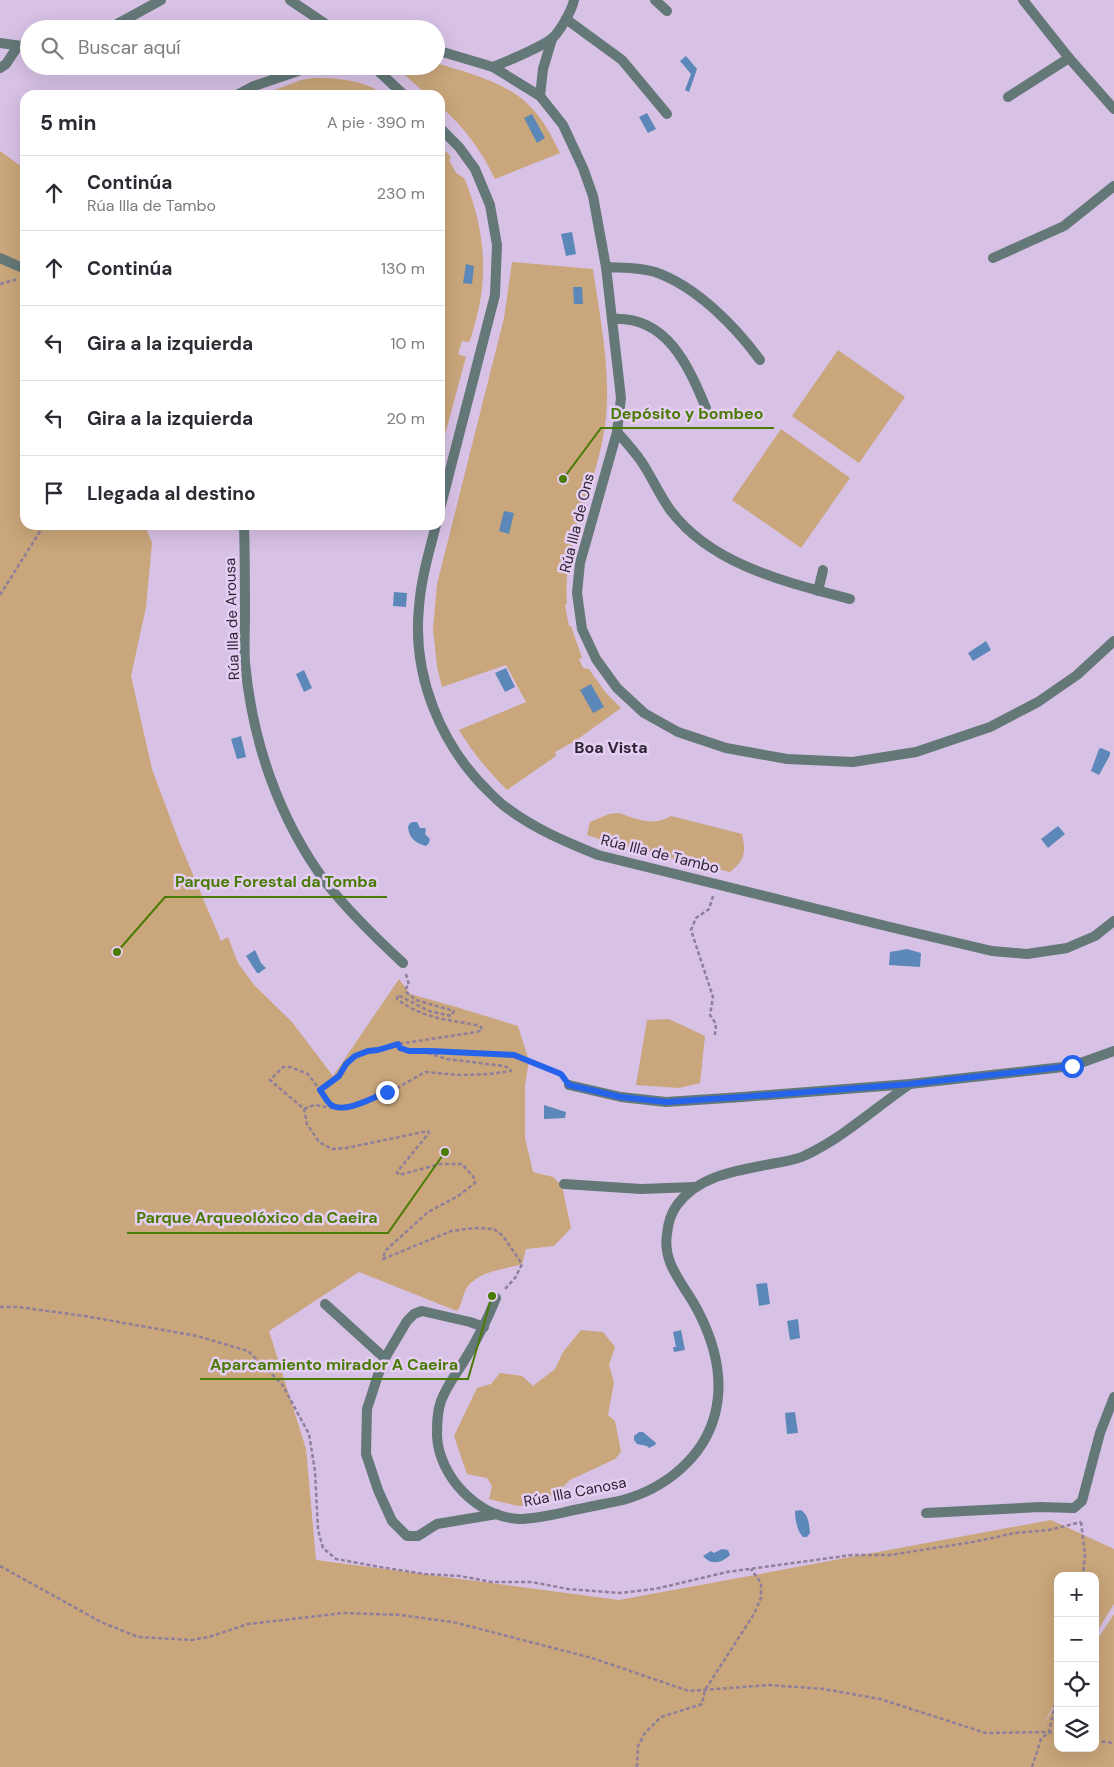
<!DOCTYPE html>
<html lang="es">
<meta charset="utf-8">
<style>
body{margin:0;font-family:"DM Sans",sans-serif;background:#f2f2f3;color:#2b2b33}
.controls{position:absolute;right:15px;bottom:15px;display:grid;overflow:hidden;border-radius:10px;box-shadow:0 5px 20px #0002}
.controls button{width:45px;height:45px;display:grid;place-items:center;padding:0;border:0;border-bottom:1px solid #e1e1e2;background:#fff;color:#2b2b33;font:25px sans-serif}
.stop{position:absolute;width:15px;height:15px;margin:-11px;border:4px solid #2563eb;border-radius:50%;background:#fff}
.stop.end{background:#2563eb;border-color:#fff;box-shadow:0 1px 5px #0008}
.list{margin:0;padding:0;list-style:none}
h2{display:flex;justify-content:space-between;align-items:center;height:65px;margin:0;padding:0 20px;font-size:21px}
h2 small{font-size:16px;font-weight:400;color:#7c7c81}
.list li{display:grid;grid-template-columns:32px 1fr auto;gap:15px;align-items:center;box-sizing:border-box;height:75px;padding:0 20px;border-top:1px solid #e1e1e2}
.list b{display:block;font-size:19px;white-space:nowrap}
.list p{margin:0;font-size:16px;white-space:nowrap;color:#7c7c81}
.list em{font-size:16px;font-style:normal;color:#7c7c81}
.icon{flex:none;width:28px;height:28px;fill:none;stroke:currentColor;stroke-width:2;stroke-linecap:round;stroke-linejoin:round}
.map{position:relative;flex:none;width:1114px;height:1767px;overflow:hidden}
.search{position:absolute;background:#fff;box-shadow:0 5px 20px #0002;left:20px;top:20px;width:425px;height:55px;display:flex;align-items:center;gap:12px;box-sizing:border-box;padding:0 18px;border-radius:28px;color:#7c7c81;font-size:19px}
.panel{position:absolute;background:#fff;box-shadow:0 5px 20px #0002;left:20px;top:90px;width:425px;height:440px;border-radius:15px}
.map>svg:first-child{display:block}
.green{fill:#c9a67b}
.water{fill:#5c88b9}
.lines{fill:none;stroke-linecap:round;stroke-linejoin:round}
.path{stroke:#8f7f9a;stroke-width:2.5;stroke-dasharray:4 2.5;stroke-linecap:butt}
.street{stroke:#637877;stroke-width:10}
.route{stroke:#2563eb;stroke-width:6}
.labels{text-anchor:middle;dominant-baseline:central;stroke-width:5;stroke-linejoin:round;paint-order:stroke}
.street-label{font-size:15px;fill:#2d2533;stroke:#e4cef2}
.neighbourhood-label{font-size:16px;font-weight:bold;fill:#2d2533;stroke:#e4cef2}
.leader{fill:none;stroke:#4a7b04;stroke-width:2}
.callout-dot{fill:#4a7b04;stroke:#e4cef2;stroke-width:2}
.callout-label{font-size:16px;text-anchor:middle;font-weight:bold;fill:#4a7b04;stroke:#e4cef2;stroke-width:5;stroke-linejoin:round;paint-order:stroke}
</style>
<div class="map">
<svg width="1114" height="1767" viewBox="0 0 1114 1767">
<rect width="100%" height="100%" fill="#d7c1e5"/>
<!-- green -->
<g class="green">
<path d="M436,63c35,11 76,20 100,50 10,12 17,26 24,40l-65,26c-13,-28 -31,-52 -55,-73v-11h-13l-32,-29h41z"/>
<path d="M314,78c23,0 52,2 70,17h-123l40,-15z"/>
<path d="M440,145l11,12 -2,3 7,13 8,5 2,4c14,37 21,74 15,114 -2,15 -7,30 -11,45l-2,1 -6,-1 -4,13 8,3 -26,96z"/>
<path d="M0,151l25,18v356h120l7,18 -6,64 -15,69 21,93 26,70 43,102 7,-4 10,26 16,22 38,37 41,54 66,-97 11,15 43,12 65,20 11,35 -4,24v53l8,34 20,5 9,9 9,42 -17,18 -28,3 -4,15c-19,6 -40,6 -54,22 -6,7 -5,18 -11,25l-98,-39 -90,59 37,118 10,111 303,40 432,-80 63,29v55l-19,31v-59h-37v123l-18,30 18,-27v46h37v-105l19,-29v153h-1114z"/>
<path d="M512,262l81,7c7,51 19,104 12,156 -5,39 -21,76 -31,114h-3l-1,3 3,1c-5,20 -8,40 -6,61l-2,1 4,21h2l11,32 -3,1 4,9 6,1 17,24 15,15 -46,33 -20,11 1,4 -49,34c-19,-19 -34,-37 -48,-60l67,-28 -20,-37 -64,22 -5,-20 -4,-38 4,-45 67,-266z"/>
<polygon points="838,350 905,397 859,463 792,416"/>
<polygon points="781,429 850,478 801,548 732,500"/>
<path d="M619,813c17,6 35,14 52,3l71,18c4,19 3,26 -12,38l-109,-26 -34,-11 3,-13 19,-8z"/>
<polygon points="669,1019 705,1036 700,1083 679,1088 636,1085 647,1020"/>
<polygon points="581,1330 603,1332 615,1347 609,1365 614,1382 608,1415 615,1421 621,1452 615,1459 570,1480 554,1496 532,1494 527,1505 518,1506 489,1499 492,1486 487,1478 467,1474 454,1436 477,1388 491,1384 500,1373 522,1376 533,1386 555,1369 563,1352"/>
</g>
<!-- water -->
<g class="water">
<polygon points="686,56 697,69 689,92 685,90 691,74 680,61"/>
<polygon points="647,113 656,129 648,133 639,117"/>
<polygon points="532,114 545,138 537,143 524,118"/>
<polygon points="572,232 576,254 566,256 561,234"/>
<polygon points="466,264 474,266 472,284 463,283"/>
<polygon points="573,287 582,287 583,304 574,304"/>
<polygon points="504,511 514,513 509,534 499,531"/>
<polygon points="394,592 407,593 406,607 393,606"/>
<polygon points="986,641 991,650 973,661 968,653"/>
<polygon points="506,668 515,687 505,692 495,673"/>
<polygon points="304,670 312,688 304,692 296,674"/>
<polygon points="591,684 604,707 593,713 580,690"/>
<polygon points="241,736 246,757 237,759 231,739"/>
<polygon points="1101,748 1110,752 1110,755 1099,775 1091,771 1099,749"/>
<path d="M413,822h4l3,6h5l1,2 -1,4 5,5 -1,4 -3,3c-11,-3 -17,-8 -18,-19l2,-4z"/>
<polygon points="1058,826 1065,834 1048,848 1041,839"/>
<polygon points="907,949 921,953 920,967 889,965 890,952"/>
<polygon points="255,950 261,963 266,968 259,973 257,973 246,956"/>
<polygon points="544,1105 566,1112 565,1118 544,1119"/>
<polygon points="767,1283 770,1304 759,1306 756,1284"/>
<polygon points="798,1319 800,1338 790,1340 787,1321"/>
<polygon points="681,1330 685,1350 674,1352 673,1347 676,1347 673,1332"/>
<polygon points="795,1412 798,1433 787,1434 785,1413"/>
<polygon points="639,1432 643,1432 656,1443 655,1445 649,1448 647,1446 637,1444 634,1440 634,1436"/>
<path d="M801,1510c8,6 8,14 9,23l-3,4h-4c-6,-6 -8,-18 -8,-26z"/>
<path d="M722,1549l6,1 2,5c-8,8 -19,11 -27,1l8,-5 3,2z"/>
</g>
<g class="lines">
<!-- path -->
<g class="path">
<polyline points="0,284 18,279"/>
<polyline points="0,595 44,525"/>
<polyline points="713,896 709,909 696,918 691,930 713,997 710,1015 716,1024 715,1035"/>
<path d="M406,974l3,11 -3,3v4l10,8 38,11 -3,5 -22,-5 -31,-16 -1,4c27,20 48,20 79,26l5,2 1,3 -5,2 -79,12 2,5 9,2h12"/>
<polyline points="320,1090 339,1076 346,1064 355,1056 369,1051 378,1050 398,1044"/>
<polyline points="304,1109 314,1105 339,1109 358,1104 399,1087 425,1072 460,1075 490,1074 511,1071 509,1068 504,1066 447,1059 421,1051 514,1055 561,1075"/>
<polyline points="339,1109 330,1104 308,1074 290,1067 283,1067 270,1080 304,1109 307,1124 319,1142 332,1149 346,1148 428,1131 429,1133 397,1172 399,1175 440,1164 462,1164 475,1179 475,1183 458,1196 428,1212 385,1251 383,1259 451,1231 474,1228 494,1229 503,1236 522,1264 515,1278 504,1290"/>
<polyline points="0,1307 18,1307 85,1316 197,1336 248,1351 282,1384 309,1434 315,1471 318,1530 323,1548 336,1559 380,1567 425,1574 460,1576 491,1582 532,1582 568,1589 620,1593 655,1589 727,1572 852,1555 890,1555 973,1542 1015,1533 1049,1530 1081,1522"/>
<polyline points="1081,1522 1085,1554 1083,1576"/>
<polyline points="0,1566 101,1622 138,1637 191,1640 209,1637 248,1624 344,1613 400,1615 453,1622 592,1658 689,1691 769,1685 824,1689 880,1699 986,1733 1049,1732 1058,1691"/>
<polyline points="1095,1741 1114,1743"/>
<polyline points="637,1767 638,1746 645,1733 661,1717 702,1704 705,1690 754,1614 761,1598 761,1583 751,1569"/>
<polyline points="1032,1767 1041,1739 1049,1732 1058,1734"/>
</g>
<!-- street -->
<g class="street">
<polyline points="290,0 333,29"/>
<polyline points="655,0 667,11"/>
<polyline points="1023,0 1069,58 1114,109"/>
<polyline points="566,19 622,60 667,114"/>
<polyline points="108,29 161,0"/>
<polyline points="0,43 29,47"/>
<polyline points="436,50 493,67 540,96 563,125 583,168 593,196 606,267 621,398 617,432 580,563 577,593 582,629 596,659 617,688 644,713 678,732 726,748 787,759 853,762 916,752 990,727 1038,702 1077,675 1114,641"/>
<polyline points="373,66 404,95"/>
<path d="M493,67c19,-8 40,-16 57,-27 9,-6 22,-30 24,-40"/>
<polyline points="0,68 6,64 18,46"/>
<polyline points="237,95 254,86 304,69 373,67"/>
<polyline points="540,96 543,69 552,39"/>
<polyline points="1008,97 1069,58"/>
<polyline points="440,128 459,147 475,169 490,205 497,245 495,295 440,509"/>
<polyline points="0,258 25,269"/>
<polyline points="993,258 1064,226 1114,186"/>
<path d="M606,267c17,1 33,0 49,5 41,14 80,54 105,88"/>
<path d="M612,319c55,-3 76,46 94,89"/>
<path d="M617,432c8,9 17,19 24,29 11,16 18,34 30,50 42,55 116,71 179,88"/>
<path d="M244,525c1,30 1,61 1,91 0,15 -1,31 0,46 7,79 34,158 82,222 23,29 49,54 76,79"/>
<path d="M436,525c-7,27 -15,54 -17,82 -7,69 22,139 71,186 5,5 11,11 17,15 28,21 59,34 91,47l292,72 102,24 35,3 40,-6 28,-12 19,-15"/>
<polyline points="818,591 823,570"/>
<polyline points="569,1085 621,1097 666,1102 742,1097 910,1084 1072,1066 1114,1051"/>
<polyline points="564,1184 641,1189 695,1187"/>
<path d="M496,1298c-9,23 -19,42 -32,63 -8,13 -18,26 -23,40 -4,11 -4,23 -4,35 2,40 40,81 82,83 21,0 44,-7 65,-11 13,-3 26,-5 39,-8 43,-12 81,-43 92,-86 9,-35 -1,-72 -17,-103 -13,-26 -36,-46 -31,-77 1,-10 4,-21 10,-29 23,-31 64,-35 99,-42 10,-2 21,-3 30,-8 38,-18 69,-47 104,-71"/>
<polyline points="325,1304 379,1353 385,1358"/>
<polyline points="484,1327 470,1322 422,1311 414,1314 407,1321 385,1358 378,1375 367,1409 366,1454 378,1490 392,1521 407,1536 418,1536 437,1524 497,1514"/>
<polyline points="926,1513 1040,1507 1074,1508 1082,1501 1100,1433 1114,1397"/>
</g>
</g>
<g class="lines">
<!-- route -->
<path class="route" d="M387,1092c-14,6 -45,23 -57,12 -4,-4 -7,-10 -10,-14l19,-14 7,-12 9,-8 13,-5 10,-1 20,-6 2,4 9,3h21l84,4 47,19 8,11 52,12 45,5 76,-5 168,-13 162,-18"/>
</g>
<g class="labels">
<!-- street labels -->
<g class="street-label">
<text transform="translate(577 523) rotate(-76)">Rúa Illa de Ons</text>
<text transform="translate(232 619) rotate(-92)">Rúa Illa de Arousa</text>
<text transform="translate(660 854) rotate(14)">Rúa Illa de Tambo</text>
<text transform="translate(575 1492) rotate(-11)">Rúa Illa Canosa</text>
</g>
<!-- neighbourhood labels -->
<g class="neighbourhood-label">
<text x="611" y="747">Boa Vista</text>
</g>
</g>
<!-- callouts -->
<path class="leader" d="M563 479L601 428H774M117 952L165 897H387M445 1152L388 1233H127M492 1296L468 1379H200"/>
<g class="callout-dot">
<circle cx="563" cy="479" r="5"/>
<circle cx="117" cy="952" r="5"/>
<circle cx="445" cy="1152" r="5"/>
<circle cx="492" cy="1296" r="5"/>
</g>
<g class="callout-label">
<text x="687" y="419">Depósito y bombeo</text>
<text x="276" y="887">Parque Forestal da Tomba</text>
<text x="257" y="1223">Parque Arqueolóxico da Caeira</text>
<text x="334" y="1370">Aparcamiento mirador A Caeira</text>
</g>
</svg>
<div class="controls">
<button>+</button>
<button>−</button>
<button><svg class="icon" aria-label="locate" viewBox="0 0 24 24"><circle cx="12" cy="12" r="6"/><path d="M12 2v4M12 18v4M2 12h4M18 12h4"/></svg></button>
<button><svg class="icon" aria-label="layers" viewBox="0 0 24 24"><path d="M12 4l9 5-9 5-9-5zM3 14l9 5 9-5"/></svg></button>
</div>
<div class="stop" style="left:1072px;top:1066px"></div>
<div class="stop end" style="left:387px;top:1092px"></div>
<div class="search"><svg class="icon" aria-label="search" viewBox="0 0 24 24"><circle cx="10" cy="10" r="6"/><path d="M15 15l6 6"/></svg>Buscar aquí</div>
<section class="panel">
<h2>5 min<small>A pie · 390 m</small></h2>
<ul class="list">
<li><svg class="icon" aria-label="ahead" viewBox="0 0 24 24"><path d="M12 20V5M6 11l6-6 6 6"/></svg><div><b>Continúa</b><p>Rúa Illa de Tambo</p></div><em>230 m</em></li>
<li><svg class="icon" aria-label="ahead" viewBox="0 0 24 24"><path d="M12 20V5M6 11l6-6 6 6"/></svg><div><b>Continúa</b></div><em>130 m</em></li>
<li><svg class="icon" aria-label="left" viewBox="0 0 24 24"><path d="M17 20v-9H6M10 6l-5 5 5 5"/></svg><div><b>Gira a la izquierda</b></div><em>10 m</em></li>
<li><svg class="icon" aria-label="left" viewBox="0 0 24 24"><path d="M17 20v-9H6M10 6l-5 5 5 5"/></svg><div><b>Gira a la izquierda</b></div><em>20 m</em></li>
<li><svg class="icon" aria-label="arrive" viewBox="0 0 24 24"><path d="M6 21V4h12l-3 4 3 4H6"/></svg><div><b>Llegada al destino</b></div></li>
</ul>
</section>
</div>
